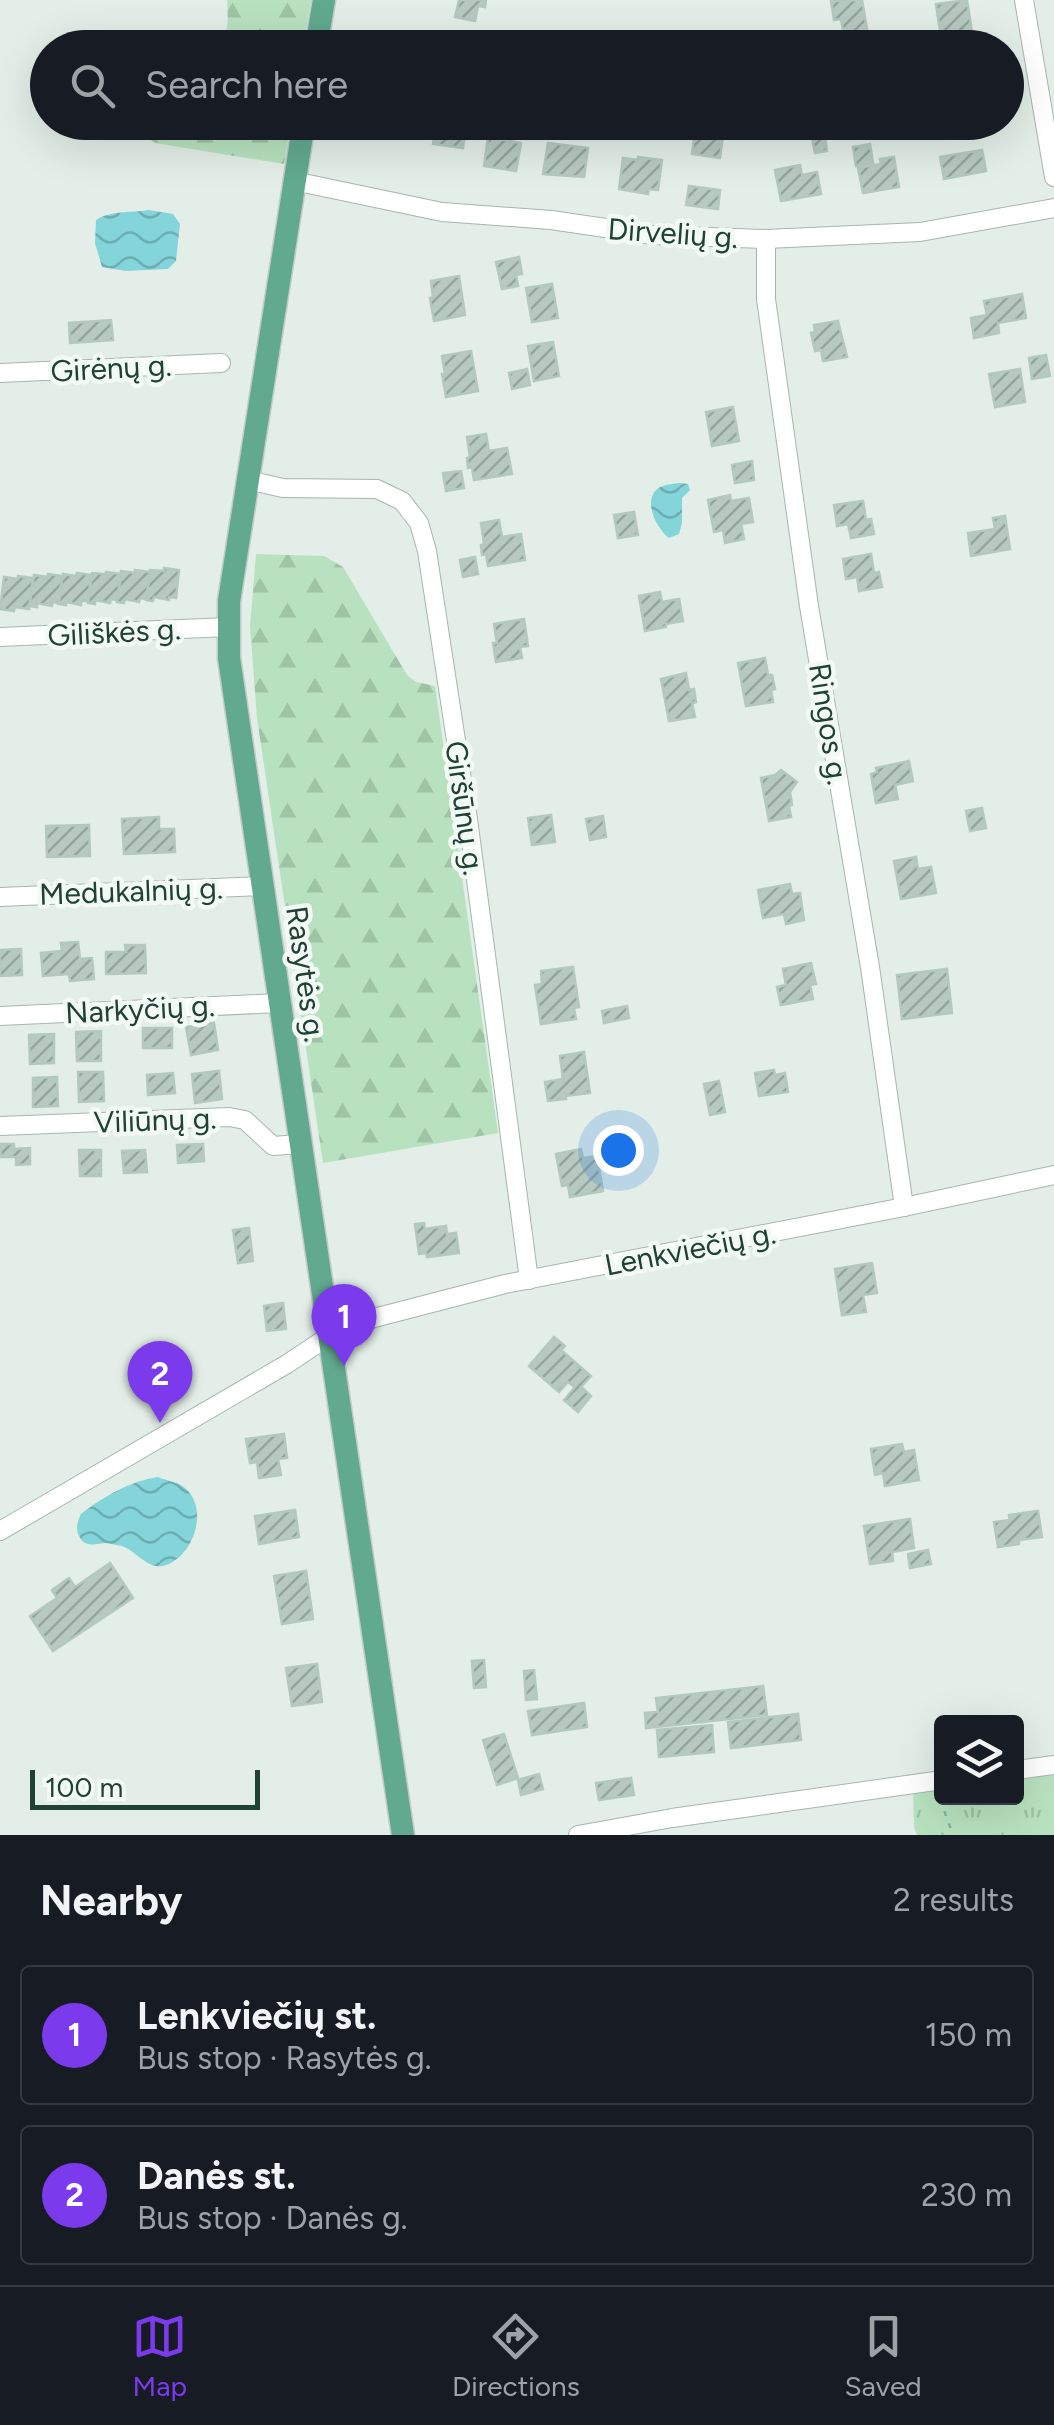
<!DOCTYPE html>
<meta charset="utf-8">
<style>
body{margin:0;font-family:Figtree,sans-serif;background:#20242c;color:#f1f3f6}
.controls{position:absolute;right:30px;bottom:30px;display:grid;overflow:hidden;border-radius:10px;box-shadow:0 10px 40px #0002}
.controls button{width:90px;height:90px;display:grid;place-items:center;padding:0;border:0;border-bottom:2px solid #363941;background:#171b24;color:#f1f3f6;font:50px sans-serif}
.scale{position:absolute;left:30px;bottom:25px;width:230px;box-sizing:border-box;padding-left:10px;border:5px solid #204235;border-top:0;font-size:28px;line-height:35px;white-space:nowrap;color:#204235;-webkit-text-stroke:8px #f3faf6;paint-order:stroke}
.you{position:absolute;left:618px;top:1150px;width:35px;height:35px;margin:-25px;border:8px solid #fff;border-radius:50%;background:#1a73e8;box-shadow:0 0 0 15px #1a73e833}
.badge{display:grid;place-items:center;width:65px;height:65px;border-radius:50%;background:#7c3aed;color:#fff;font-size:32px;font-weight:700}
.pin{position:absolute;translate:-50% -82px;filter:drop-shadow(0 2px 5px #0008)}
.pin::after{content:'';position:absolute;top:52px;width:35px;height:30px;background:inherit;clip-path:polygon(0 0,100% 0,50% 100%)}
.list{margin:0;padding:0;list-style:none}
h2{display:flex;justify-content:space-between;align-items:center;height:130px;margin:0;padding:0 40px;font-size:42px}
h2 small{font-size:32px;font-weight:400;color:#9ea1a6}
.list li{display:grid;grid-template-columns:65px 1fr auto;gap:30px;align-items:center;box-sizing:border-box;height:140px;margin:0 20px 20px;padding:0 20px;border:2px solid #363941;border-radius:10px}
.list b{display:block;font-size:38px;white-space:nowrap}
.list p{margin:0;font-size:32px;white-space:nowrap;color:#9ea1a6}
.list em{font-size:32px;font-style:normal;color:#9ea1a6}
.icon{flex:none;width:55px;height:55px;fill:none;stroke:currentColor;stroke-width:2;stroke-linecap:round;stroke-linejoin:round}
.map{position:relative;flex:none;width:1054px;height:1835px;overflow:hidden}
.search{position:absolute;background:#171b24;box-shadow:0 10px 40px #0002;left:30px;right:30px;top:30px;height:110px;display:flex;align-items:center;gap:25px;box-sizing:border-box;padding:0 35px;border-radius:55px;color:#9ea1a6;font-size:38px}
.sheet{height:450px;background:#171b24}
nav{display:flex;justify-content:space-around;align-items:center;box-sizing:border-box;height:140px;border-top:2px solid #363941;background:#171b24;font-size:28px;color:#9ea1a6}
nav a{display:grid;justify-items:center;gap:5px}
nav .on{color:#7c3aed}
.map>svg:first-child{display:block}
.grass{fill:url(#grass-tufts)}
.forest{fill:url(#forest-firs)}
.water{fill:url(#water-waves)}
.building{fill:url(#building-hatch);stroke:#b4c9be;stroke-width:2.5}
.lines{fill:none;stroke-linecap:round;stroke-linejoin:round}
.minor-casing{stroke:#a4b7ae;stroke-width:20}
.major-casing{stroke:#c1cac6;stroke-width:25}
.path{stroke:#7fb59f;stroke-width:2.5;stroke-dasharray:5 8;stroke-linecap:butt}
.minor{stroke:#fff;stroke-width:18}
.major{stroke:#61a98f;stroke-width:22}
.labels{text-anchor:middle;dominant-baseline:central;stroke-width:9;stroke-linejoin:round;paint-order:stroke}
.street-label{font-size:30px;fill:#204235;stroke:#f3faf6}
</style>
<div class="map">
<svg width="1054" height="1835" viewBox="0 0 1054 1835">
<defs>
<pattern id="grass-tufts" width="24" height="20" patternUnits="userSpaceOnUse" patternTransform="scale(2.5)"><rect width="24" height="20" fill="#b8e2bf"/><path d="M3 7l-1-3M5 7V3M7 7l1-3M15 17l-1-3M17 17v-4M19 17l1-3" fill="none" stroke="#9ec3a5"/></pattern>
<pattern id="forest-firs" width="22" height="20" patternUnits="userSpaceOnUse" patternTransform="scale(2.5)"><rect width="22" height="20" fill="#b8e2bf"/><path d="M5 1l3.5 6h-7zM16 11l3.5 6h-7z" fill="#9ec3a5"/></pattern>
<pattern id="water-waves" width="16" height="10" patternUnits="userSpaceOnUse" patternTransform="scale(2.5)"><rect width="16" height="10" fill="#84d5d9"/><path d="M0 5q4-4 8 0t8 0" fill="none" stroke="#6caeb1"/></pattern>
<pattern id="building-hatch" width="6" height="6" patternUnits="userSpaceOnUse" patternTransform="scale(2.5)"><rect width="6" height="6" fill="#b7c9c0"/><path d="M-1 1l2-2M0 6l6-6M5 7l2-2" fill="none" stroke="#94a59d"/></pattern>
</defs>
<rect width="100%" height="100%" fill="#e2eee7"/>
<!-- grass -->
<polygon class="grass" points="1054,1760 1054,1835 917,1835 914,1827 913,1776 941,1773 942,1798 1016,1798 1017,1764"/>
<!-- forest -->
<g class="forest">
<path d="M227,0h84l-8,47h-87c14,-13 12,-29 11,-47z"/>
<polygon points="143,122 291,122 291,123 284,164 155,143 147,137"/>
<polygon points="256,554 324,556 343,567 407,675 416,682 435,686 498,1133 323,1163 257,718 250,626"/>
</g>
<!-- water -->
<g class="water">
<path d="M149,210l24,4 7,10 -4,37 -8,8 -42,2 -24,-4 -7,-24 1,-23c16,-10 35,-7 53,-10z"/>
<path d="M680,483l8,1 2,6 -8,8v25l-3,11 -10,4c-11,-8 -25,-33 -14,-47 6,-7 17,-7 25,-8z"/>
<path d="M158,1477c9,4 22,5 28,12 24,22 6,70 -23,77 -16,3 -27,-15 -41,-20 -2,0 -14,-3 -16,-3 -9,0 -21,6 -27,-7 -4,-7 -1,-16 2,-22 22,-17 49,-33 77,-37z"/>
</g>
<!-- building -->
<g class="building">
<polygon points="459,0 486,0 485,7 478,6 475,21 455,17"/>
<polygon points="862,0 870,46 846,48 841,19 834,20 831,1"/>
<polygon points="967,0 972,32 941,37 936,4"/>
<polygon points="436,123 466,128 463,148 433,144"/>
<polygon points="696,124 724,128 720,158 692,154"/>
<polygon points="824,131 827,151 815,153 811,133"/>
<polygon points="488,137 521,143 516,171 484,166"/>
<polygon points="548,143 588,148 584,177 543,174"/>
<polygon points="870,144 873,163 856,166 853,147"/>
<polygon points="982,150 986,171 944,179 940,157"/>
<polygon points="638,157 662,160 658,190 649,189 648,194 619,189 623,158 638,160"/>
<polygon points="894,157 899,187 863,193 858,168 881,164 880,159"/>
<polygon points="800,165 802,175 817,172 821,194 781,201 775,170"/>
<polygon points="689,186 720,190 718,209 686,205"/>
<polygon points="519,257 522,274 516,275 518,286 502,289 496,262"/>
<polygon points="459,276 465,315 434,321 430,298 433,297 431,281"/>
<polygon points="552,284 558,318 532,322 526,288"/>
<polygon points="1022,294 1026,318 998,323 999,333 974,338 971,318 987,315 984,301"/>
<polygon points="111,320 113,340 70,343 69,323"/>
<polygon points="838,321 847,357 823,361 821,350 815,351 811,333 815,332 814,325"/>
<polygon points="553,342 559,376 534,381 528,346"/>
<polygon points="471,351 478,391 446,397 442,374 445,374 442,356"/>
<polygon points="1046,355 1050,376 1032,379 1029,358"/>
<polygon points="527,369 530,385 512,389 509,373"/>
<polygon points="1020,369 1025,402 995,407 989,374"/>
<polygon points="733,407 739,441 712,446 706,412"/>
<polygon points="486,434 489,451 507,448 512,474 474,480 472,467 468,468 467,458 470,457 467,437"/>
<polygon points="752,461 754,480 735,483 732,465"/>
<polygon points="461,471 464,488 446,491 443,473"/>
<polygon points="730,495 731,501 749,498 753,522 741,524 744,539 725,543 723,530 714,532 708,500"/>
<polygon points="863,501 866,520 871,519 874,534 851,538 848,524 837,526 834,505"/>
<polygon points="634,512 638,535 618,538 614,515"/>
<polygon points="1005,516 1010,549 971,556 968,533 995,529 993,518"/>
<polygon points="499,520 502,537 521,534 525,560 488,566 486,554 482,555 481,545 484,544 481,523"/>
<polygon points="871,554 874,573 879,572 882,587 859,591 857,577 846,579 843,559"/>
<polygon points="475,557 478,574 463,577 460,560"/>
<polygon points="164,568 179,570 176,598 169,597 169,600 154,597 153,601 146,600 150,570 164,571"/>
<polygon points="135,570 150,572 146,599 140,598 139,602 125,599 124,603 117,602 121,571 135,573"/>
<polygon points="106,572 121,574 117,600 111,599 110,603 95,600 95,604 88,603 92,573 105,574"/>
<polygon points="77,573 91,575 88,601 81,601 81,605 66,602 66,605 58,604 63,574 76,576"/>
<polygon points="48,574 62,576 59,603 52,602 52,606 37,603 37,607 29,606 34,575 47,577"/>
<polygon points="18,576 33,578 29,609 15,607 14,611 0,609 4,577 18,579"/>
<polygon points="660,592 662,602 679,599 683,621 666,624 666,627 645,631 639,596"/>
<polygon points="524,619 528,646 520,647 522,658 496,662 493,643 497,643 494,624"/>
<polygon points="765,658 768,675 772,675 775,689 771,690 773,702 746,706 738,663"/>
<polygon points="686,673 689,690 694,689 696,702 692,703 695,717 669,721 661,679"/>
<polygon points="909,761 913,781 895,785 898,799 876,803 871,774 877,772 876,768"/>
<polygon points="781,770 797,782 790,792 792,805 789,806 791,817 769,821 761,778 775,775"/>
<polygon points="982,808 986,828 970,831 966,811"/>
<polygon points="551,815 555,842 532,845 528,818"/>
<polygon points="603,816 606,837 590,840 586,819"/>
<polygon points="159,817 159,829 174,829 175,852 124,854 122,819"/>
<polygon points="89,825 90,856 47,857 46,826"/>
<polygon points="916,857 918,869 931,867 936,893 901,899 894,861"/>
<polygon points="790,884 792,894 800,893 804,920 786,924 784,914 763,918 758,890"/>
<polygon points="78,942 80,959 92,958 94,979 70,981 69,974 43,976 41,953 62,951 61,943"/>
<polygon points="125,945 145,945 146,973 106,974 106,952 126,952"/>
<polygon points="21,949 22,975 0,976 0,950"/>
<polygon points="811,963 816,984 810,985 813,999 781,1005 777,987 786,985 783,969"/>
<polygon points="573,967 579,1007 574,1008 576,1019 541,1024 535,985 542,984 541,971"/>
<polygon points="947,969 952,1013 902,1019 897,975"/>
<polygon points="627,1006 629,1018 604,1023 602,1011"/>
<polygon points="214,1023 218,1050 191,1055 186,1027"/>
<rect x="143" y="1028" width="29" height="20"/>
<polygon points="101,1031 101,1061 77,1061 76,1032"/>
<polygon points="54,1034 54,1063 30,1064 29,1035"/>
<polygon points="584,1052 590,1093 565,1096 566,1099 548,1101 545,1082 563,1079 560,1056"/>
<polygon points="774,1070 775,1075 785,1073 788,1092 759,1096 755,1073"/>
<polygon points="219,1071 222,1099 195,1103 192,1074"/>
<polygon points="78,1072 103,1072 104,1101 79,1102"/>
<polygon points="173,1073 175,1093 148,1095 147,1075"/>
<polygon points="57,1077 58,1106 33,1107 33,1078"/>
<polygon points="719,1081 725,1112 710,1115 704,1084"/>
<polygon points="0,1144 14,1144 14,1149 30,1148 30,1164 16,1165 16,1157 1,1157"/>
<polygon points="203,1144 204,1161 178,1163 177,1145"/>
<polygon points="581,1149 583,1158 597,1156 603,1191 570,1197 568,1185 562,1186 556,1154"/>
<polygon points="79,1150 101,1150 101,1176 80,1176"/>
<polygon points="145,1150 147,1172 124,1173 122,1151"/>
<polygon points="424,1223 425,1229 446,1226 447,1234 456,1233 459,1253 427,1257 426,1253 419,1254 415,1224"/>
<polygon points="249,1228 253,1261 238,1263 233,1230"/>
<polygon points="872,1263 877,1293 863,1295 866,1312 842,1315 835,1269"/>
<polygon points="283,1303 286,1329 267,1331 264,1306"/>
<polygon points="554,1337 565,1346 561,1350 591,1376 581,1387 591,1396 578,1412 564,1400 575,1387 568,1382 559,1392 529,1366"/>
<polygon points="284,1434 287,1458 278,1459 281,1475 259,1478 257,1462 250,1463 246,1439"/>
<polygon points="902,1444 904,1452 914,1450 919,1480 885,1486 883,1473 875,1475 871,1449"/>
<polygon points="295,1510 299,1537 259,1544 255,1516"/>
<polygon points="1038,1511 1042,1537 1019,1540 1019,1544 998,1547 994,1522 1010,1520 1009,1515"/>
<polygon points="910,1519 914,1548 892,1552 893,1561 870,1564 864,1526"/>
<polygon points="928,1550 931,1564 910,1568 908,1554"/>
<polygon points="110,1563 133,1598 53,1651 30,1616 57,1598 52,1590 69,1578 75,1587"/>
<polygon points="306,1571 313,1619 282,1624 274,1576"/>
<polygon points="484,1660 486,1687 474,1688 472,1661"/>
<polygon points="317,1664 322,1702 292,1706 286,1668"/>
<polygon points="534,1670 537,1699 526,1700 524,1671"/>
<polygon points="763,1686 767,1715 646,1728 645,1713 658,1712 656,1698"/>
<polygon points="584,1703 587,1727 532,1735 528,1711"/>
<polygon points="798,1714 801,1740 731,1748 728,1722"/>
<polygon points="712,1725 714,1752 659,1757 657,1730"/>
<polygon points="504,1734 518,1778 497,1785 483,1740"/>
<polygon points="539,1774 543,1789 521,1795 518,1780"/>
<polygon points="631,1778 634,1795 599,1800 596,1783"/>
</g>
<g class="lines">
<defs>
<g id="minor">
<polyline points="1024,0 1054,177"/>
<polyline points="294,181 442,212 551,220 653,235 766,239 920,232 1054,208"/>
<polyline points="766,239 766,299 809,606 870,967 904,1207"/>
<polyline points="0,373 221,363"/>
<polyline points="247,480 283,488 377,489 402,501 419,523 427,551 468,819 529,1280"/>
<polyline points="0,637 227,627"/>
<polyline points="0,897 263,886"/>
<polyline points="0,1016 280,1003"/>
<polyline points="0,1126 229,1117 245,1120 273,1146 299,1144"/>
<polyline points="0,1531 287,1364 329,1336 374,1318 505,1284 904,1207 1054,1175"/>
<polyline points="1016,1770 1054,1765"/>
<polyline points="578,1835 672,1818 942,1780"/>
</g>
<g id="major">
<polyline points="316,48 324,0"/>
<polyline points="304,122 229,601 229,658 403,1835"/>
</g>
</defs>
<!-- minor casing -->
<use href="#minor" class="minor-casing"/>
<!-- major casing -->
<use href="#major" class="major-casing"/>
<!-- path -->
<polyline class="path" points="940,1799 953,1835"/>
<!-- minor -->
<use href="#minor" class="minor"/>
<!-- major -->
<use href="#major" class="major"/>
</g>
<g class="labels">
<!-- street labels -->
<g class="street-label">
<text transform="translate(673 233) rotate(4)">Dirvelių g.</text>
<text transform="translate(111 368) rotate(-3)">Girėnų g.</text>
<text transform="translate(114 632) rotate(-3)">Giliškės g.</text>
<text transform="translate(829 724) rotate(81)">Ringos g.</text>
<text transform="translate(465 808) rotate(82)">Giršūnų g.</text>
<text transform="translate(131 891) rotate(-2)">Medukalnių g.</text>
<text transform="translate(306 974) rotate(82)">Rasytės g.</text>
<text transform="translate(140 1009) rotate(-3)">Narkyčių g.</text>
<text transform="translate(155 1120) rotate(-2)">Viliūnų g.</text>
<text transform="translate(690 1249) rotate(-11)">Lenkviečių g.</text>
</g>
</g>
</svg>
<div class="controls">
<button><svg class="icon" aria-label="layers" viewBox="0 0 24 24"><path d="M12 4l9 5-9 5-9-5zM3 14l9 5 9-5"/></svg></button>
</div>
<div class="scale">100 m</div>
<div class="you"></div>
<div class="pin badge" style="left:344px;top:1366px">1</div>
<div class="pin badge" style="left:160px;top:1423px">2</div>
<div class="search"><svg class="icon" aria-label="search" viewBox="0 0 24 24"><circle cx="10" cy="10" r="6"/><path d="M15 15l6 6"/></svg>Search here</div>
</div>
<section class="sheet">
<h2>Nearby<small>2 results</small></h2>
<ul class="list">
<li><span class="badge">1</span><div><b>Lenkviečių st.</b><p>Bus stop · Rasytės g.</p></div><em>150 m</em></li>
<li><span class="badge">2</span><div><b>Danės st.</b><p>Bus stop · Danės g.</p></div><em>230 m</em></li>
</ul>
</section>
<nav>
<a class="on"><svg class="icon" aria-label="map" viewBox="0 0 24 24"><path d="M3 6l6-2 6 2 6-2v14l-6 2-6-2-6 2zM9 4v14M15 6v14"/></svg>Map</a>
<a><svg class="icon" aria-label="directions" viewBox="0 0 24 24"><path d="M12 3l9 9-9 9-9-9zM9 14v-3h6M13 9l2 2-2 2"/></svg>Directions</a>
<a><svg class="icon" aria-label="saved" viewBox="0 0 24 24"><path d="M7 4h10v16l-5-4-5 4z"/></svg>Saved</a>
</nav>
